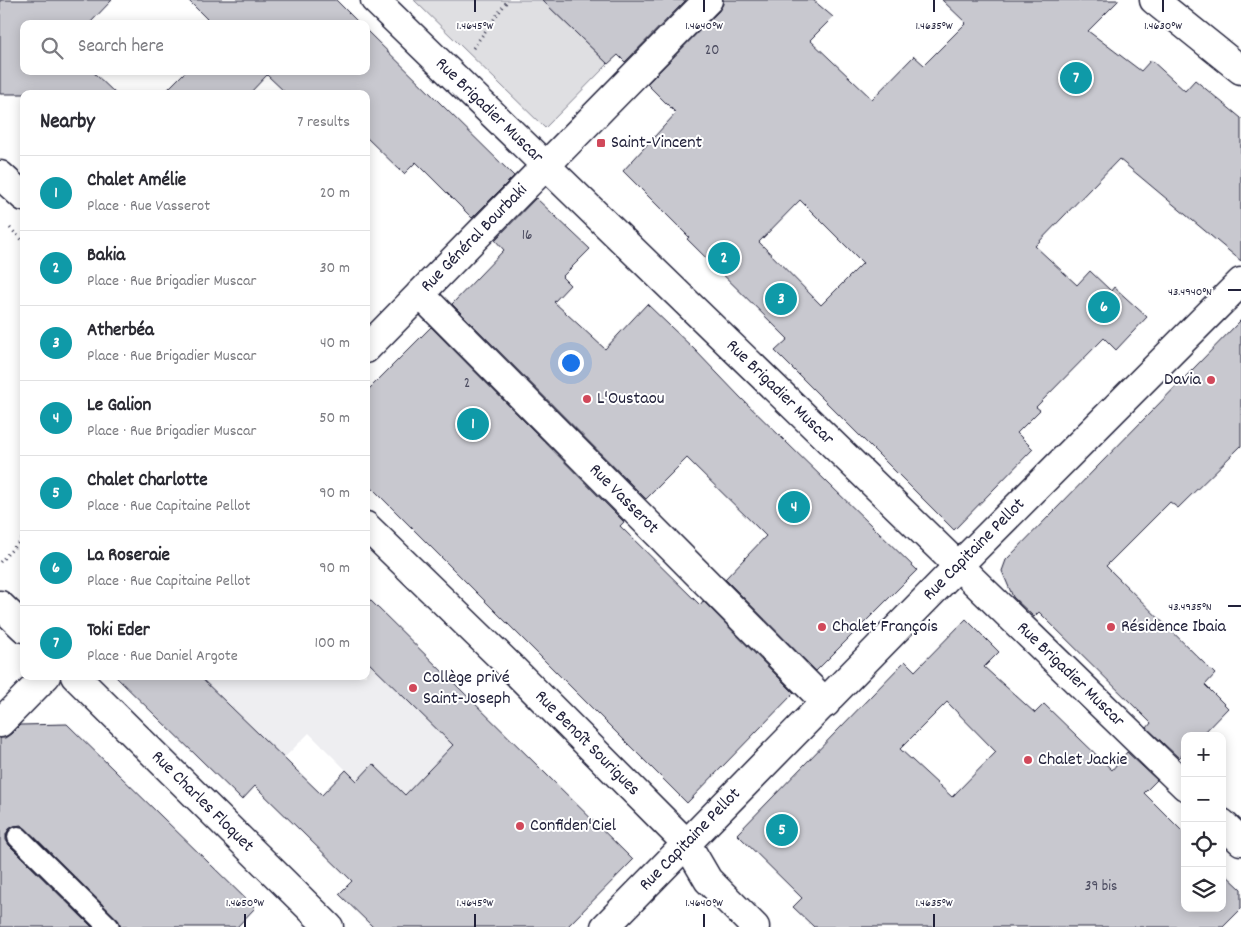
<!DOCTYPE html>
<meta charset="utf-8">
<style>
body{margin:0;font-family:Dekko,sans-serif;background:#f7f7f7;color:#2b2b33}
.controls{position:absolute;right:15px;bottom:15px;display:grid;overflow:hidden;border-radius:10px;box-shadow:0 2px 12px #0003}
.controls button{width:45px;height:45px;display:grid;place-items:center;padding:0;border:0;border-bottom:1px solid #e1e1e2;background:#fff;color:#2b2b33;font:25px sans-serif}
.you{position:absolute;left:570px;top:362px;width:18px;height:18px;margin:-12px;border:4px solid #fff;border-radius:50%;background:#1a73e8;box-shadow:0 0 0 8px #1a73e833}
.badge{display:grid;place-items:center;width:32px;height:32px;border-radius:50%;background:#d1495b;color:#fff;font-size:16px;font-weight:700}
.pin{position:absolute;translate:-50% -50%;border:2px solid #fff;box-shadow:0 1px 5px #0006}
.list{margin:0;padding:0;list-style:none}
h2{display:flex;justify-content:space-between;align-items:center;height:65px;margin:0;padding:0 20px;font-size:21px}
h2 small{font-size:16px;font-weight:400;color:#7c7c81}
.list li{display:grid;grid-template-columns:32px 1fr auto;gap:15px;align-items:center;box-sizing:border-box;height:75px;padding:0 20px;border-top:1px solid #e1e1e2}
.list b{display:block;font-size:19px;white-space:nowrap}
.list p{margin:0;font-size:16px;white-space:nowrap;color:#7c7c81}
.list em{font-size:16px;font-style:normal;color:#7c7c81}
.icon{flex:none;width:28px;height:28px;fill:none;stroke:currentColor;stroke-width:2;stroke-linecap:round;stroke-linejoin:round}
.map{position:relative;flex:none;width:1241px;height:927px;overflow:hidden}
.search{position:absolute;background:#fff;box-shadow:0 2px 12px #0003;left:20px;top:20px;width:350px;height:55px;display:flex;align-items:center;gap:12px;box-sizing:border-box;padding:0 18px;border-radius:10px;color:#7c7c81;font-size:19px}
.panel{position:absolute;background:#fff;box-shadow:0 2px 12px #0003;left:20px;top:90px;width:350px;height:590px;border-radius:10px}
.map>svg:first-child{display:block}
.built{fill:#eeeef1}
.green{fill:#dfdfe2;stroke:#80808e}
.building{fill:#c8c8cf;stroke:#22223b;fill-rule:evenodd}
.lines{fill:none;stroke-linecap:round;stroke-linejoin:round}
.lane-casing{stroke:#22223b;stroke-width:24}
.street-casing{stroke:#22223b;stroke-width:31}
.path{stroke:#22223b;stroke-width:3;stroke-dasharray:1 4;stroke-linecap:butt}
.lane{stroke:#fff;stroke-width:20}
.street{stroke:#fff;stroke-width:28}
.ticks{fill:none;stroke:#22223b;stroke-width:2}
.poi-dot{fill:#d1495b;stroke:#fff;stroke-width:2}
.labels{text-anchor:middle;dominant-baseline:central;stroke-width:4;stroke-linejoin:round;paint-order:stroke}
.number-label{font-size:15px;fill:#4c4c60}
.street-label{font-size:18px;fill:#22223b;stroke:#fff}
.poi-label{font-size:18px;fill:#22223b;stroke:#fff;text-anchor:start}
.ticks-label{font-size:12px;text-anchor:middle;fill:#22223b;stroke:#fff;stroke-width:4;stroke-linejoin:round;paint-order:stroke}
</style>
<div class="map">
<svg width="1241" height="927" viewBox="0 0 1241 927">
<rect width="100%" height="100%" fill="#fff"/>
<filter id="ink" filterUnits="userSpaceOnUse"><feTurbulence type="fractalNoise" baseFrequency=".02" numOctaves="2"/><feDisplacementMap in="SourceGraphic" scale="10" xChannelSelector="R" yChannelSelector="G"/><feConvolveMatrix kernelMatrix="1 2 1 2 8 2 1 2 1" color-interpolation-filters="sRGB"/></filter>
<g filter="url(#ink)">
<!-- built -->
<polygon class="built" points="366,596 484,713 388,812 309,733 242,800 115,676 366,676"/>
<!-- green -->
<polygon class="green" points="414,0 542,0 608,64 545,128"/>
<!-- building -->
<g class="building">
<polygon points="0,0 112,0 89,24 24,24 24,71 92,71 116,94 0,94"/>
<polygon points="188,0 336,0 360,24 212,24"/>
<polygon points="542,0 686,0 625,62 618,55 608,64"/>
<path d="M723,0h90l20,17 -23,23 62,59 42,-43 10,9 42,-42 -24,-23h177l-31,31 53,40 10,-11 34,31 10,-11 46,38v143l-122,-102 -84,87 42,39 13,-14 21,20 3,-4 33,30 -31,33 -12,-12 -68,69 4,3 -23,23 16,16 -79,81 -179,-179 13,-12 -101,-100 2,-2 -66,-66 53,-58 -29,-29 72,-73 4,-7zM800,200l63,63 -42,42 -62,-63z"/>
<polygon points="366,30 514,176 472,218 416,162 404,174 366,137 366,94 287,94 267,75 249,94 163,94 186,71 366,71"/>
<polygon points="536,198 590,249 562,277 570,285 554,302 605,349 647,304 694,349 740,397 917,570 816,671 725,579 766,536 687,458 646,499 452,304 504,250 495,240"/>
<polygon points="1241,320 1241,446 1178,508 1170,502 1106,566 1215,674 1205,685 1228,708 1201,736 1185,736 1185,752 1179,758 1147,728 1151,723 1039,612 1034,617 1013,597 1002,571 1006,560"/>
<polygon points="431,327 624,522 620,526 700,605 703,601 794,693 687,803 366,482 366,392"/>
<polygon points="366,596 633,860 567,927 373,927 339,894 352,881 255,786 242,800 115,676 199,676 322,795 346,770 357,781 373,764 405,795 453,745 366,660"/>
<path d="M966,619l33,33 -15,15 51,46 9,-9 68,66 15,-18 30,28 -13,13 41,41v74h37v-37l19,18v20l-18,18h-409l-21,-20 9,-9 -65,-64 168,-173 10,10zM947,702l49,50 -44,45 -52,-48z"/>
<polygon points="67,724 255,908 237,927 121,927 117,919 26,829 21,825 14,826 9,829 6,834 6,840 9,845 92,927 0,927 0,738 5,738 11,734 20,725"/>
</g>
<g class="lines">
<defs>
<polyline id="lane" points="18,837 109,927"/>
<g id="street">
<path id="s1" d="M375,0l810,786"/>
<polyline points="1154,0 1241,70"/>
<polyline points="0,175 24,197"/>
<path id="s2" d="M420,294l406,409"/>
<path id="s3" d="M366,349l342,-349"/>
<path id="s4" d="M366,526l145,141 176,177 21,36 47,47"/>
<polyline points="0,605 24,628"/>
<path id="s5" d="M75,676l254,251"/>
<polyline points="0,723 46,676"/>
<polyline points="1222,823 1241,841"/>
<path id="s6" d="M605,927l353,-361 283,-284"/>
</g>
</defs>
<!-- lane casing -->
<use href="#lane" class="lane-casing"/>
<!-- street casing -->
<use href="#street" class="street-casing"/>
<!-- path -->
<g class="path">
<polyline points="473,48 508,0"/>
<polyline points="10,228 24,242"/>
<polyline points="0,562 24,537"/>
</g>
<!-- lane -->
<use href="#lane" class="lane"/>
<!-- street -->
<use href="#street" class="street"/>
</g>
</g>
<!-- ticks -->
<path class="ticks" d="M475,0v12M704,0v12M934,0v12M1163,0v12M1228,290h13M1228,606h13M245,914v13M475,914v13M704,914v13M934,914v13"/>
<!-- markers -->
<g class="poi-dot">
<rect x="596" y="138" width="10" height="10" rx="2.5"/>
<circle cx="1211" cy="380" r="5"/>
<circle cx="587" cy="399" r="5"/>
<circle cx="822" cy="627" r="5"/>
<circle cx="1111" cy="627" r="5"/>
<circle cx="413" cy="688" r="5"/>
<circle cx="1028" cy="760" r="5"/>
<circle cx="520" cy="826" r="5"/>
</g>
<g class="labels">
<!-- number labels -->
<g class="number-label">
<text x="712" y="51">20</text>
<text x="527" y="236">16</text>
<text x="467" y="384">2</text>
<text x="1101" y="887">39 bis</text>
</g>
<!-- street labels -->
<g class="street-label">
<text stroke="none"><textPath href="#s1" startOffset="159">Rue Brigadier Muscar</textPath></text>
<text stroke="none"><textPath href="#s3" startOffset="155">Rue Général Bourbaki</textPath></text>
<text stroke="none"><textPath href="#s1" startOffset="564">Rue Brigadier Muscar</textPath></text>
<text stroke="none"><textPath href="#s2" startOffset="289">Rue Vasserot</textPath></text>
<text stroke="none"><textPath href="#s6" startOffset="528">Rue Capitaine Pellot</textPath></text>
<text stroke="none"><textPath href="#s1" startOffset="969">Rue Brigadier Muscar</textPath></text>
<text stroke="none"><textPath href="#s4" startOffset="310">Rue Benoît Sourigues</textPath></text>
<text stroke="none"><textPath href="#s5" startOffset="179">Rue Charles Floquet</textPath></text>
<text stroke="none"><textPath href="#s6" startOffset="122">Rue Capitaine Pellot</textPath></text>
</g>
<!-- poi labels -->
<g class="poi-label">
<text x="611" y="143">Saint-Vincent</text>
<text x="1201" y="380" text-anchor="end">Davia</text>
<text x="597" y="399">L'Oustaou</text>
<text x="832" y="627">Chalet François</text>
<text x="1121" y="627">Résidence Ibaia</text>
<text x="423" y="678">Collège privé<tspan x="423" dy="21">Saint-Joseph</tspan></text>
<text x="1038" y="760">Chalet Jackie</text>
<text x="530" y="826">Confiden'Ciel</text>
</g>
</g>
<g class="ticks-label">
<text x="475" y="29">1.4645°W</text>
<text x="704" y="29">1.4640°W</text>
<text x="934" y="29">1.4635°W</text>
<text x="1163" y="29">1.4630°W</text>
<text x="1190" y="295">43.4940°N</text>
<text x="1190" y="610">43.4935°N</text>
<text x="245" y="906">1.4650°W</text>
<text x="475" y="906">1.4645°W</text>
<text x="704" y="906">1.4640°W</text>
<text x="934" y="906">1.4635°W</text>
</g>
</svg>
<div class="controls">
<button>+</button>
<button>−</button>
<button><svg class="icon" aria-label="locate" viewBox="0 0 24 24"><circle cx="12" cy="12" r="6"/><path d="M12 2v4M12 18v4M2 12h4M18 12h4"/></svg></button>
<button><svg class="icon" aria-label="layers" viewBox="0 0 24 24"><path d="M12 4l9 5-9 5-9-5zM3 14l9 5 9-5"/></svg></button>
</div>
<div class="you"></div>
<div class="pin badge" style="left:473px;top:424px;background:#0f9aa8">1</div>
<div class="pin badge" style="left:724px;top:258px;background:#0f9aa8">2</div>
<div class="pin badge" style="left:781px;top:299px;background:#0f9aa8">3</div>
<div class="pin badge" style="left:794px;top:507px;background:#0f9aa8">4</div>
<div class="pin badge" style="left:782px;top:830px;background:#0f9aa8">5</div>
<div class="pin badge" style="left:1104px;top:307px;background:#0f9aa8">6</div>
<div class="pin badge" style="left:1076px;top:78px;background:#0f9aa8">7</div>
<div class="search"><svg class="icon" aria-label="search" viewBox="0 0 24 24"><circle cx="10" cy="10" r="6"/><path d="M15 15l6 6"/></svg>Search here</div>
<section class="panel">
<h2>Nearby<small>7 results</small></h2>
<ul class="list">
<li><span class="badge" style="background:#0f9aa8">1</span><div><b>Chalet Amélie</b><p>Place · Rue Vasserot</p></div><em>20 m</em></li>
<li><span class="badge" style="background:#0f9aa8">2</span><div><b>Bakia</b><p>Place · Rue Brigadier Muscar</p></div><em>30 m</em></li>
<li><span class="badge" style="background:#0f9aa8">3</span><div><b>Atherbéa</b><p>Place · Rue Brigadier Muscar</p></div><em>40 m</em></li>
<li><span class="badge" style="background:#0f9aa8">4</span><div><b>Le Galion</b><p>Place · Rue Brigadier Muscar</p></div><em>50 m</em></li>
<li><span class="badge" style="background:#0f9aa8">5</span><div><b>Chalet Charlotte</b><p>Place · Rue Capitaine Pellot</p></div><em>90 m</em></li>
<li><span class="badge" style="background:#0f9aa8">6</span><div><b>La Roseraie</b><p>Place · Rue Capitaine Pellot</p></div><em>90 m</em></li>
<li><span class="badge" style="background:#0f9aa8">7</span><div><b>Toki Eder</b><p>Place · Rue Daniel Argote</p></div><em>100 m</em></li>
</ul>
</section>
</div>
